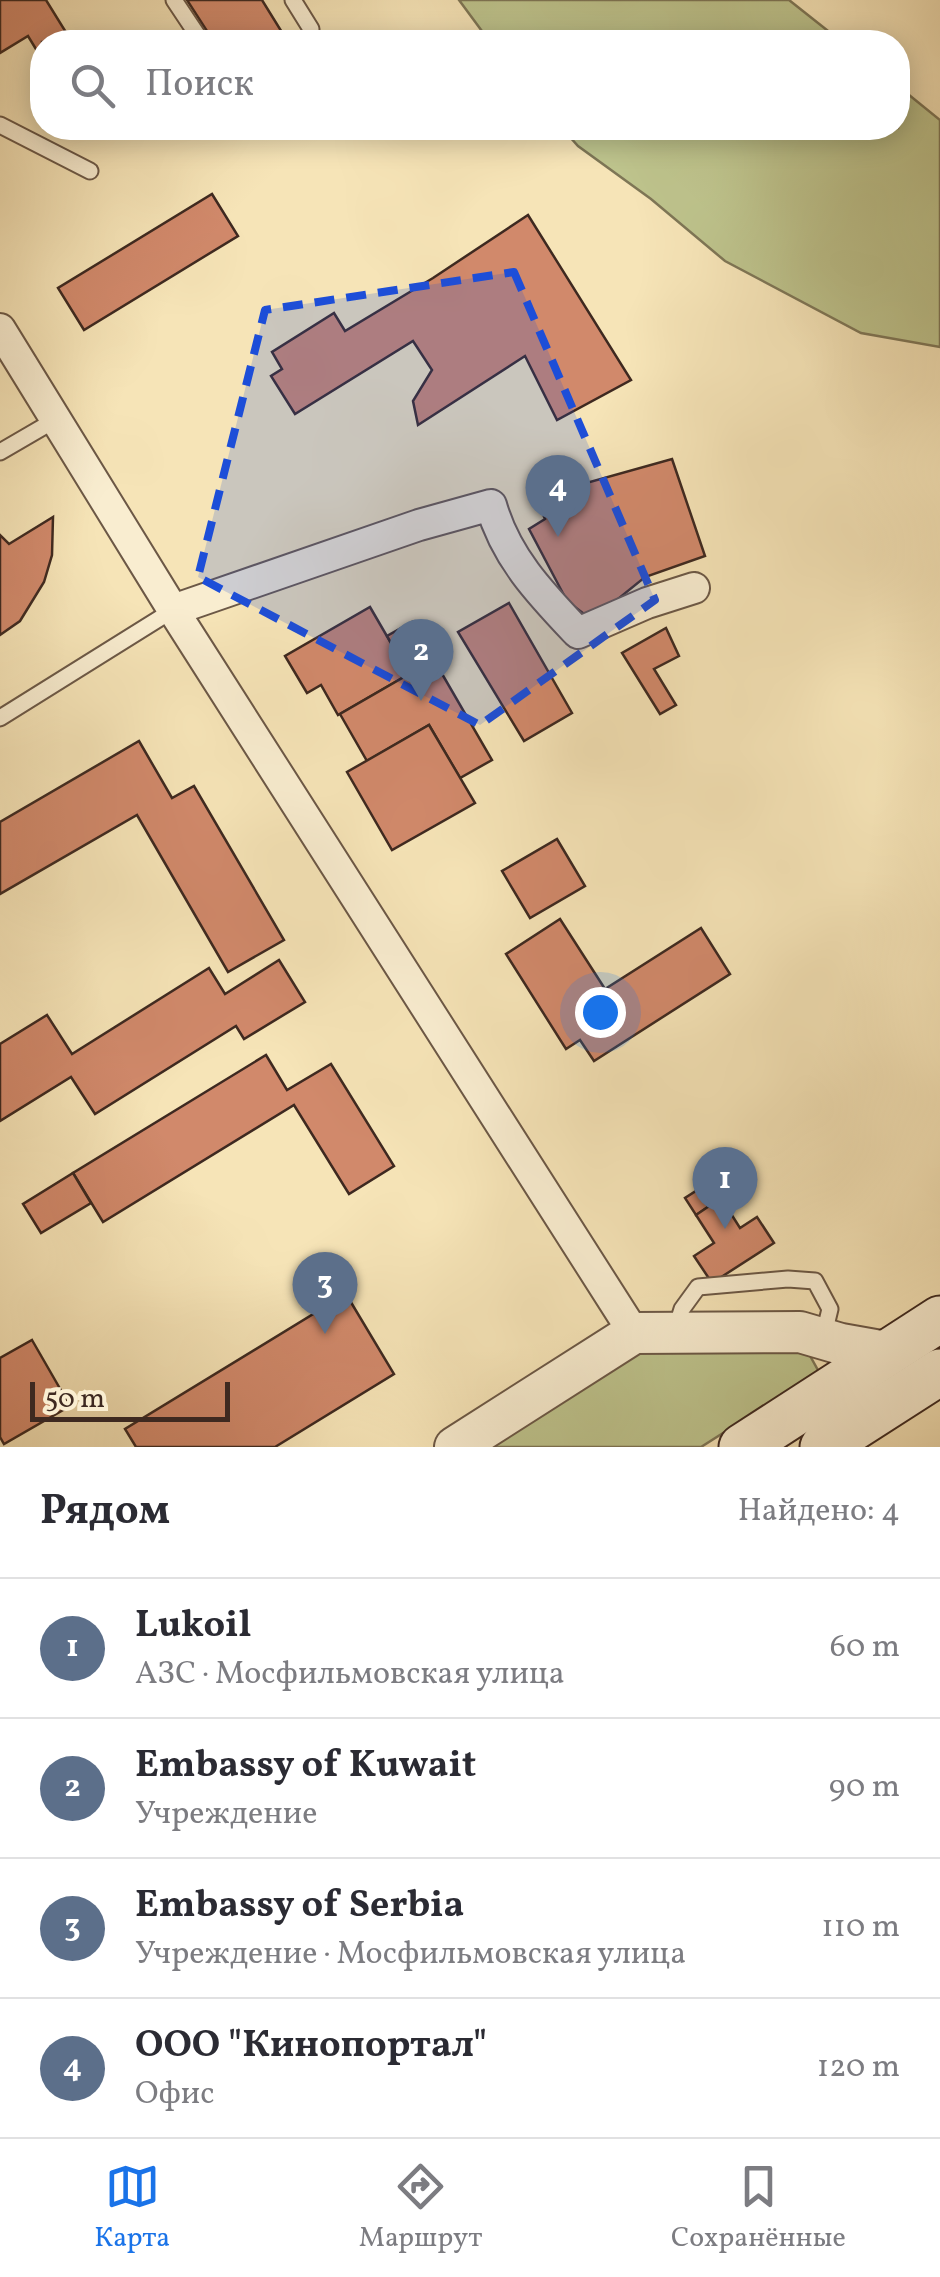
<!DOCTYPE html>
<html lang="ru">
<meta charset="utf-8">
<style>
body{margin:0;font-family:Vollkorn,serif;background:#f7f7f7;color:#2b2b33}
.scale{position:absolute;left:30px;bottom:25px;width:200px;box-sizing:border-box;padding-left:10px;border:5px solid #3e2920;border-top:0;font-size:28px;line-height:35px;white-space:nowrap;color:#3e2920;-webkit-text-stroke:8px #f9edd0;paint-order:stroke}
.you{position:absolute;left:600px;top:1012px;width:35px;height:35px;margin:-25px;border:8px solid #fff;border-radius:50%;background:#1a73e8;box-shadow:0 0 0 15px #1a73e833}
.badge{display:grid;place-items:center;width:65px;height:65px;border-radius:50%;background:#1a73e8;color:#fff;font-size:32px;font-weight:700}
.pin{position:absolute;translate:-50% -82px;filter:drop-shadow(0 2px 5px #0008)}
.pin::after{content:'';position:absolute;top:52px;width:35px;height:30px;background:inherit;clip-path:polygon(0 0,100% 0,50% 100%)}
.list{margin:0;padding:0;list-style:none}
h2{display:flex;justify-content:space-between;align-items:center;height:130px;margin:0;padding:0 40px;font-size:42px}
h2 small{font-size:32px;font-weight:400;color:#7c7c81}
.list li{display:grid;grid-template-columns:65px 1fr auto;gap:30px;align-items:center;box-sizing:border-box;height:140px;padding:0 40px;border-top:2px solid #e1e1e2}
.list b{display:block;font-size:38px;white-space:nowrap}
.list p{margin:0;font-size:32px;white-space:nowrap;color:#7c7c81}
.list em{font-size:32px;font-style:normal;color:#7c7c81}
.icon{flex:none;width:55px;height:55px;fill:none;stroke:currentColor;stroke-width:2;stroke-linecap:round;stroke-linejoin:round}
.map{position:relative;flex:none;width:940px;height:1447px;overflow:hidden}
.search{position:absolute;background:#fff;box-shadow:0 5px 25px #0003;left:30px;right:30px;top:30px;height:110px;display:flex;align-items:center;gap:25px;box-sizing:border-box;padding:0 35px;border-radius:40px;color:#7c7c81;font-size:38px}
.sheet{height:690px;background:#fff}
nav{display:flex;justify-content:space-around;align-items:center;box-sizing:border-box;height:140px;border-top:2px solid #e1e1e2;background:#fff;font-size:28px;color:#7c7c81}
nav a{display:grid;justify-items:center;gap:5px}
nav .on{color:#1a73e8}
.map>svg:first-child{display:block}
.green{fill:#bec48d;stroke:#7e7656;stroke-width:2.5}
.building{fill:#d1896b;stroke:#3e2920;stroke-width:2.5}
.lines{fill:none;stroke-linecap:round;stroke-linejoin:round}
.service-casing{stroke:#6c5846;stroke-width:19}
.minor-casing{stroke:#6c5846;stroke-width:34}
.tertiary-casing{stroke:#6c5846;stroke-width:44}
.secondary-casing{stroke:#3e2920;stroke-width:49}
.service{stroke:#f9edd0;stroke-width:15}
.minor{stroke:#f9edd0;stroke-width:30}
.tertiary{stroke:#f9edd0;stroke-width:40}
.secondary{stroke:#f9edd0;stroke-width:45}
.marked{fill:#1d4ed8;fill-opacity:0.2;stroke:#1d4ed8;stroke-width:8;stroke-dasharray:20 12;stroke-linejoin:round}
</style>
<div class="map">
<svg width="940" height="1447" viewBox="0 0 940 1447">
<rect width="100%" height="100%" fill="#f6e4b7"/>
<filter id="stains"><feTurbulence type="fractalNoise" baseFrequency=".002" numOctaves="4"/><feColorMatrix values="0 0 0 0 .2 0 0 0 0 .09 0 0 0 0 .02 0 0 0 .5 -.17"/></filter>
<radialGradient id="worn" r=".72"><stop offset=".6" stop-color="#630" stop-opacity="0"/><stop offset="1" stop-color="#630" stop-opacity=".3"/></radialGradient>
<!-- green -->
<g class="green">
<polygon points="459,0 789,0 842,42 490,42"/>
<polygon points="898,86 940,120 940,347 861,333 725,261 651,199 578,146 562,128 898,128"/>
<polygon points="639,1344 804,1345 819,1372 701,1447 479,1447"/>
</g>
<!-- building -->
<g class="building">
<polygon points="0,0 46,0 72,42 42,42 42,59 28,36 0,53"/>
<polygon points="187,0 262,0 288,42 214,42"/>
<polygon points="212,194 238,236 84,330 58,288"/>
<polygon points="528,215 631,380 557,420 525,356 418,425 413,401 432,370 413,341 295,414 271,376 282,369 272,352 334,313 345,331 433,278"/>
<polygon points="672,459 705,556 645,577 592,620 567,601 529,529 545,519 536,497"/>
<polygon points="53,517 52,555 44,582 20,621 0,635 0,535 9,544"/>
<polygon points="509,603 572,713 524,741 458,632"/>
<polygon points="370,607 409,674 338,715 321,685 307,693 285,656"/>
<polygon points="412,622 492,760 460,778 429,725 367,761 340,714 409,674 387,636"/>
<polygon points="666,628 679,656 654,669 676,705 660,714 622,653"/>
<polygon points="429,725 475,803 392,850 347,772"/>
<polygon points="139,741 172,798 194,786 284,940 228,972 137,815 0,894 0,822"/>
<polygon points="557,839 585,886 530,918 502,871"/>
<polygon points="560,919 605,989 701,928 730,974 594,1061 580,1040 566,1049 506,954"/>
<polygon points="279,960 305,1002 244,1039 236,1026 95,1114 71,1077 0,1121 0,1044 47,1015 72,1054 209,968 225,994"/>
<polygon points="266,1055 287,1090 331,1064 394,1166 349,1194 294,1105 103,1222 73,1173"/>
<polygon points="73,1173 91,1203 41,1233 23,1204"/>
<polygon points="710,1182 721,1198 696,1215 685,1198"/>
<polygon points="721,1198 740,1228 757,1217 774,1243 712,1283 694,1256 714,1243 696,1215"/>
<polygon points="346,1294 394,1374 275,1447 136,1447 125,1429"/>
<polygon points="32,1340 70,1406 4,1444 0,1437 0,1358"/>
</g>
<g class="lines">
<defs>
<g id="service">
<polyline points="174,0 202,42"/>
<polyline points="293,0 311,29 308,42"/>
<polyline points="0,125 90,171"/>
<polyline points="0,452 55,420"/>
<polyline points="0,718 173,610"/>
<polyline points="676,1328 682,1309 698,1287 788,1279 815,1281 830,1309 823,1338"/>
</g>
<g id="minor">
<polyline points="0,329 173,610 634,1333"/>
<path d="M173,610l246,-85 72,-20c15,53 50,89 87,128l69,-30 47,-15"/>
</g>
<polyline id="tertiary" points="455,1447 634,1333 800,1332 841,1344 886,1352"/>
<g id="secondary">
<polyline points="742,1447 940,1319"/>
<polyline points="823,1447 940,1372"/>
</g>
</defs>
<!-- service casing -->
<use href="#service" class="service-casing"/>
<!-- minor casing -->
<use href="#minor" class="minor-casing"/>
<!-- tertiary casing -->
<use href="#tertiary" class="tertiary-casing"/>
<!-- secondary casing -->
<use href="#secondary" class="secondary-casing"/>
<!-- service -->
<use href="#service" class="service"/>
<!-- minor -->
<use href="#minor" class="minor"/>
<!-- tertiary -->
<use href="#tertiary" class="tertiary"/>
<!-- secondary -->
<use href="#secondary" class="secondary"/>
</g>
<!-- marked area -->
<path class="marked" d="M514,272l141,328 -175,125 -282,-148 67,-267z"/>
<rect width="100%" height="100%" filter="url(#stains)"/>
<rect width="100%" height="100%" fill="url(#worn)"/>
</svg>
<div class="scale">50 m</div>
<div class="you"></div>
<div class="pin badge" style="left:725px;top:1229px;background:#5c6f8a">1</div>
<div class="pin badge" style="left:421px;top:701px;background:#5c6f8a">2</div>
<div class="pin badge" style="left:325px;top:1334px;background:#5c6f8a">3</div>
<div class="pin badge" style="left:558px;top:537px;background:#5c6f8a">4</div>
<div class="search"><svg class="icon" aria-label="search" viewBox="0 0 24 24"><circle cx="10" cy="10" r="6"/><path d="M15 15l6 6"/></svg>Поиск</div>
</div>
<section class="sheet">
<h2>Рядом<small>Найдено: 4</small></h2>
<ul class="list">
<li><span class="badge" style="background:#5c6f8a">1</span><div><b>Lukoil</b><p>АЗС · Мосфильмовская улица</p></div><em>60 m</em></li>
<li><span class="badge" style="background:#5c6f8a">2</span><div><b>Embassy of Kuwait</b><p>Учреждение</p></div><em>90 m</em></li>
<li><span class="badge" style="background:#5c6f8a">3</span><div><b>Embassy of Serbia</b><p>Учреждение · Мосфильмовская улица</p></div><em>110 m</em></li>
<li><span class="badge" style="background:#5c6f8a">4</span><div><b>ООО &quot;Кинопортал&quot;</b><p>Офис</p></div><em>120 m</em></li>
</ul>
</section>
<nav>
<a class="on"><svg class="icon" aria-label="map" viewBox="0 0 24 24"><path d="M3 6l6-2 6 2 6-2v14l-6 2-6-2-6 2zM9 4v14M15 6v14"/></svg>Карта</a>
<a><svg class="icon" aria-label="directions" viewBox="0 0 24 24"><path d="M12 3l9 9-9 9-9-9zM9 14v-3h6M13 9l2 2-2 2"/></svg>Маршрут</a>
<a><svg class="icon" aria-label="saved" viewBox="0 0 24 24"><path d="M7 4h10v16l-5-4-5 4z"/></svg>Сохранённые</a>
</nav>
